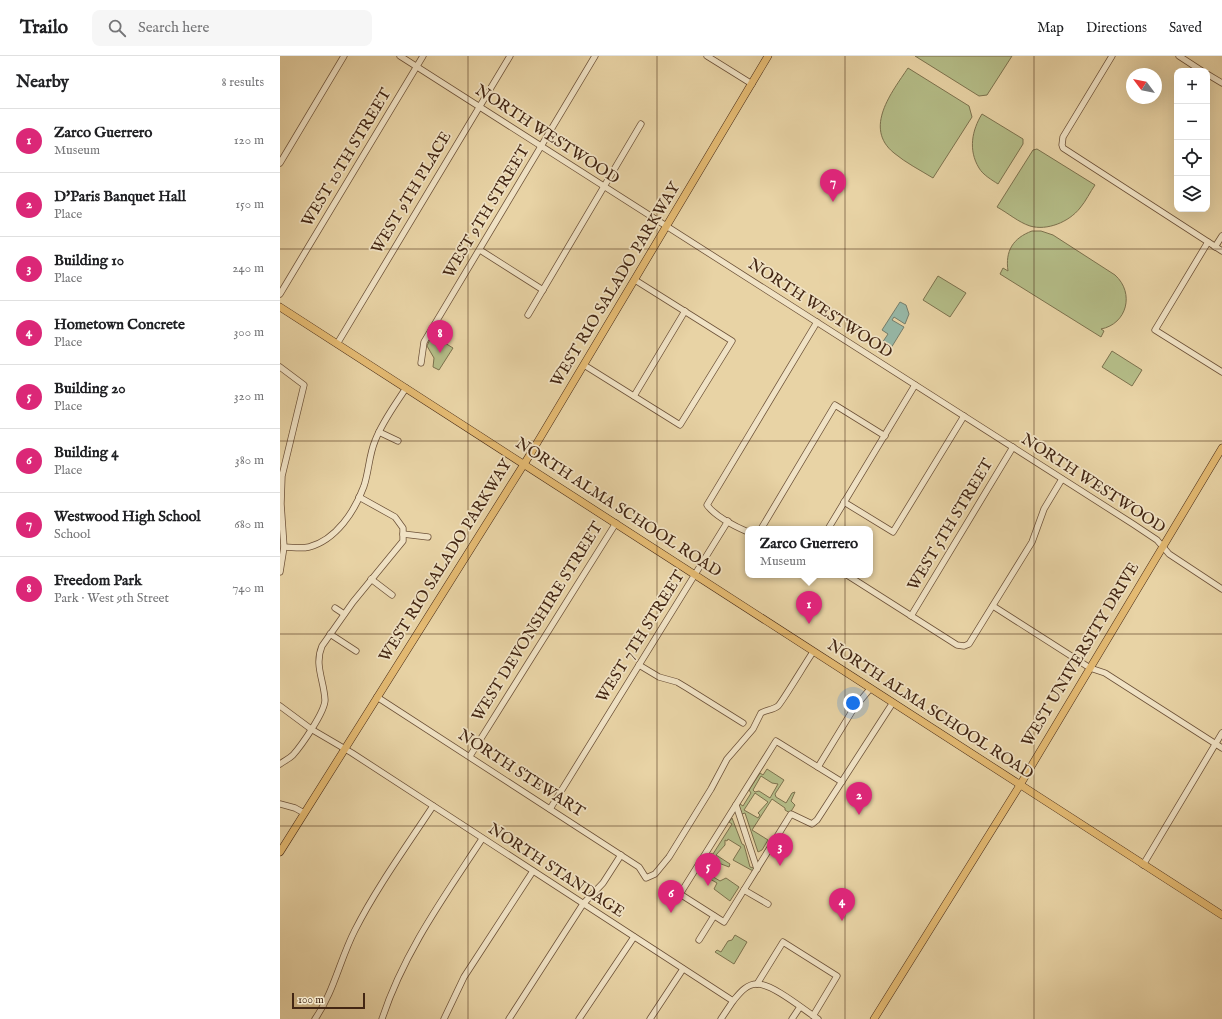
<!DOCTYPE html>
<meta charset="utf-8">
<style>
body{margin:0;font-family:"IM FELL English",serif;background:#f6f6f6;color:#202124}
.controls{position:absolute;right:12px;top:12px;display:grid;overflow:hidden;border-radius:8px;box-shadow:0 4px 16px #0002}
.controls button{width:36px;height:36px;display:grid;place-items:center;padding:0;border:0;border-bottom:1px solid #e0e0e0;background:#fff;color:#202124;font:20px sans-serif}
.compass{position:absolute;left:846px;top:12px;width:36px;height:36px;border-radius:50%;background:#fff;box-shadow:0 4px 16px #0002;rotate:302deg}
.scale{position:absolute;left:12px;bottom:10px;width:73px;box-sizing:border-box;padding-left:4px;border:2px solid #432613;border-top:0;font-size:11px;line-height:14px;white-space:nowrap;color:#432613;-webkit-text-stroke:3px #f0e2c4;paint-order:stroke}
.you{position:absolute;left:573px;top:647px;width:14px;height:14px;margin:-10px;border:3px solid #fff;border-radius:50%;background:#1a73e8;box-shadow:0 0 0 6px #1a73e833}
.badge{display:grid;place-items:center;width:26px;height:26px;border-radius:50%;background:#db2777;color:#fff;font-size:13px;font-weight:700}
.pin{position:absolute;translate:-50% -33px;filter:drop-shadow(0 1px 2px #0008)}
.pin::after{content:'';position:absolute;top:21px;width:14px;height:12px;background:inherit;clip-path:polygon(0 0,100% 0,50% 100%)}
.popup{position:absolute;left:465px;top:470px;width:128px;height:52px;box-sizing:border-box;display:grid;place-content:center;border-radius:8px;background:#fff;filter:drop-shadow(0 1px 3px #0005);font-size:13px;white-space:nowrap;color:#757577}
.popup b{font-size:15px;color:#202124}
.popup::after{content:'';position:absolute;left:50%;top:100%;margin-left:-8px;border:8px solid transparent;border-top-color:#fff}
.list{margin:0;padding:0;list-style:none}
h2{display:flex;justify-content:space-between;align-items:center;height:52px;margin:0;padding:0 16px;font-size:17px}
h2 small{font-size:13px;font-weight:400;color:#757577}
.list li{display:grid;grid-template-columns:26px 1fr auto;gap:12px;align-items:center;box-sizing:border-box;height:64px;padding:0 16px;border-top:1px solid #e0e0e0}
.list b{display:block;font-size:15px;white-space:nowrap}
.list p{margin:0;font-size:13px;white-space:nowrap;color:#757577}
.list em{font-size:13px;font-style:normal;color:#757577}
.icon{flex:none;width:22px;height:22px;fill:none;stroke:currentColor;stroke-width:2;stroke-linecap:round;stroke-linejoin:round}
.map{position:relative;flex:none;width:942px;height:963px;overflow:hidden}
header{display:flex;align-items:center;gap:24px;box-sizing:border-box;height:56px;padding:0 20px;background:#fff;border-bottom:1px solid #e0e0e0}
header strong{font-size:19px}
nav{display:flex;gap:22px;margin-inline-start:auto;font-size:14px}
.search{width:280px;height:36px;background:#f6f6f6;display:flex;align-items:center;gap:10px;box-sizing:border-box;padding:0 14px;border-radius:8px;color:#757577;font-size:15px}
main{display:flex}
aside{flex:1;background:#fff}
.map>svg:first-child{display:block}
.green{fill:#b4bc87;stroke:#7c714d;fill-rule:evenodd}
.water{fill:#97b8a7;stroke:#757e6c}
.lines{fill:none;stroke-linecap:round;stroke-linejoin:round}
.minor-casing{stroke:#6c5138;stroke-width:7}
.major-casing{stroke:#432613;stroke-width:8}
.minor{stroke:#f0e2c4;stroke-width:5.5}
.major{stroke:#e4ba72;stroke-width:7}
.grid{fill:none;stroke:#432613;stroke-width:1;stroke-opacity:0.55}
.labels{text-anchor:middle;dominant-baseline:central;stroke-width:3.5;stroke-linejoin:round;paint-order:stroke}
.street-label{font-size:16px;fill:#432613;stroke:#f0e2c4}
</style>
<header>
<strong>Trailo</strong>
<div class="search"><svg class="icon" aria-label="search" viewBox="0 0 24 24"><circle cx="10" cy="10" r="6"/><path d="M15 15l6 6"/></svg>Search here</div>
<nav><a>Map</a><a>Directions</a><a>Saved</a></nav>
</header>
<main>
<aside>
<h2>Nearby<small>8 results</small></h2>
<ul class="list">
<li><span class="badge">1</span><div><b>Zarco Guerrero</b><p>Museum</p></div><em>120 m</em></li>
<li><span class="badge">2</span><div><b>D'Paris Banquet Hall</b><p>Place</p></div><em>150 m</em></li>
<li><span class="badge">3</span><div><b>Building 10</b><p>Place</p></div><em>240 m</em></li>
<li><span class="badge">4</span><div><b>Hometown Concrete</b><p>Place</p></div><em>300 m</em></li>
<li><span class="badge">5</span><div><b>Building 20</b><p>Place</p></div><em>320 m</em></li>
<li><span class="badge">6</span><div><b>Building 4</b><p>Place</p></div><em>380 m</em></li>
<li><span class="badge">7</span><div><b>Westwood High School</b><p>School</p></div><em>680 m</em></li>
<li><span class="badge">8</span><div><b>Freedom Park</b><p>Park · West 9th Street</p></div><em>740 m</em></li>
</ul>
</aside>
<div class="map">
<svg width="942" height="963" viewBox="0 0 942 963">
<rect width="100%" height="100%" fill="#e8d3a5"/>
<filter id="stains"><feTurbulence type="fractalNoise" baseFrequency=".005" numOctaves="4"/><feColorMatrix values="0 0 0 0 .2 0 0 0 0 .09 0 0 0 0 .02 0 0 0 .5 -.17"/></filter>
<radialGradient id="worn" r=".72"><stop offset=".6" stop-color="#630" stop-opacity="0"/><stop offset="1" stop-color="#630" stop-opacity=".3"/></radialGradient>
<!-- green -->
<g class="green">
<polygon points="635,0 732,0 707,39 699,40"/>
<path d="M628,12l61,38 3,11 -39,61c-13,-8 -27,-15 -39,-25 -31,-25 -2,-61 14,-85z"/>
<path d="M702,58l41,25v5l-25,40c-6,-4 -15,-9 -19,-16 -11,-18 -7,-38 3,-54z"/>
<path d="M757,93l58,36c-5,7 -9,16 -15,23 -11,14 -33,23 -50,18 -12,-4 -22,-13 -33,-19l36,-57z"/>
<path d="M752,175h9l12,4 62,40c20,18 12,49 -14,54l3,2 -3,6 -101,-63 3,-6 5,3c-3,-20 5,-33 24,-40z"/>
<polygon points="658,220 686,237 670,261 643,244"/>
<polygon points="152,279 173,292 159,314 153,311 154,302 147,290"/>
<polygon points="832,295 862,314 852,330 822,311"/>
<path d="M487,713l17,11 -9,14 1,3 10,6 6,-10 3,-1 -4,9 4,4 -5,8 -5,-3v-2l-13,-9 -20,31 16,10 -6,10 -4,2 -13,-39 -3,1 -3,-8 1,-2 3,2 8,-13 -2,-3 11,-17 3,2zM481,720l11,7 6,1 -8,14 -11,-7 -4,1 -2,-2zM475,737l13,9 -10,11 2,2 -2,3 -14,-8z"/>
<polygon points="452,762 462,788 464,789 470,811 474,812 473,815 453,804 461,791 448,783 447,785 445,784 445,789 436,799 450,808 449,811 436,806 429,797 433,798 452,768 449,766"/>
<polygon points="425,816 440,825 446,822 459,831 450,845 434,833 437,827 423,819"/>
<polygon points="455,879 467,886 454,908 435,896 437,894 441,896 448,885 452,884"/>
</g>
<!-- water -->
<polygon class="water" points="620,246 626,249 629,258 625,268 614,261 612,264 624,271 611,292 602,287 608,278 602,274"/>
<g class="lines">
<defs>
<g id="minor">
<polyline points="120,0 853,468 877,484 889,498 942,533"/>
<polyline points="427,0 472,28"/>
<polyline points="832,0 783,81 782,89 783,92 942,195"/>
<polyline points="899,0 922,15"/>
<polyline points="927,18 942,27"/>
<polyline points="0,107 64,0"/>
<polyline points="928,186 875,274 942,316"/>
<polyline points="935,191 942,180"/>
<polyline points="200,194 263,234"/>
<polyline points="0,238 143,0"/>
<polyline points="248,259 361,68"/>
<polyline points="57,288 230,0"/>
<polyline points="141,307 144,286 315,0"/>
<polyline points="304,309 400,369 452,285 355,224"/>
<polyline points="0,311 24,329 2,420 1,448 4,491 0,516"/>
<polyline points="354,340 405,255"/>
<polyline points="99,376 118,385"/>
<polyline points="564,446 613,476 684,360"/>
<polyline points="481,473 555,349 605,380"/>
<polyline points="548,473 635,329"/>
<path d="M468,476c-14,-6 -32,-15 -41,-27l110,-183"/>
<polyline points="123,478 148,481"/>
<path d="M4,491c8,0 17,2 25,0 27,-7 46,-36 55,-61 5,-15 5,-31 11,-45 7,-19 20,-36 31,-53"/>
<polyline points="567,519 677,589 684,590 689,588 752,486 764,453 782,423"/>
<polyline points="91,523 112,539"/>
<polyline points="713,550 810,612 825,617 942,692"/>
<polyline points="55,552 64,558"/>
<polyline points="631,560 733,391"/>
<polyline points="50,578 76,595"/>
<polyline points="359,609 379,621 397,626 407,632 463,667"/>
<path d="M97,641l262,170 7,11 9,-4 14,-17 42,-68 16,-30 26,-30 8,-16c5,-3 12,-3 17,-7 3,-2 30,-47 35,-54"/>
<path d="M0,650l31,23 41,24 381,248c6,-7 13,-17 24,-17 16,0 47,26 61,35"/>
<polyline points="190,700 336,467"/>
<path d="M0,708c4,-3 9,-5 13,-9 8,-9 32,-43 32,-55 -1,-20 -11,-35 -3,-54l31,-44 50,-61v-13l-8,-11 -36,-20"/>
<polyline points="538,711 574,652 590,633"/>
<polyline points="562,726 496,685 400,838 444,866 511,758 532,768 537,764 612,648"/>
<polyline points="0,748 15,752 24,757"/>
<polyline points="456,749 477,813"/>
<polyline points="270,753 448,465"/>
<polyline points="863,809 942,677"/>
<polyline points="464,834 488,848"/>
<polyline points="419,884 434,860"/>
<polyline points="477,928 503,886 557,920 533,960"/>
<path d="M35,963c19,-27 25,-60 40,-89 22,-43 51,-83 78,-124"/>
<path d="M102,963c22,-67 62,-122 100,-180"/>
<polyline points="164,963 184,921 253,815"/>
<polyline points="229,963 303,848 323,827 341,799"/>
<polyline points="299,963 354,881"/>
<polyline points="370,963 403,913"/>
<polyline points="441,963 453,945"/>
<polyline points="512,963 520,951"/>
</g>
<g id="major">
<polyline points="0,251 942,859"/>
<polyline points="0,796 251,397 488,0"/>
<polyline points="594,963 740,729 942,392"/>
</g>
</defs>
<!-- minor casing -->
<use href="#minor" class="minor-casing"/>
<!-- major casing -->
<use href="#major" class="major-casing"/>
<!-- minor -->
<use href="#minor" class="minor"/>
<!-- major -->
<use href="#major" class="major"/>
</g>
<!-- grid -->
<path class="grid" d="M188,0v963M377,0v963M565,0v963M754,0v963M0,193h942M0,385h942M0,578h942M0,770h942"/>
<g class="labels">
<!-- street labels -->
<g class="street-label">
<text transform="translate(267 79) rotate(33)">NORTH WESTWOOD</text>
<text transform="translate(67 102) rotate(-59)">WEST 10TH STREET</text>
<text transform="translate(132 137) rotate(-59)">WEST 9TH PLACE</text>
<text transform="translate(207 156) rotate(-59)">WEST 9TH STREET</text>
<text transform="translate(336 229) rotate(-59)">WEST RIO SALADO PARKWAY</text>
<text transform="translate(540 253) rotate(33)">NORTH WESTWOOD</text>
<text transform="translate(813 428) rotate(33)">NORTH WESTWOOD</text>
<text transform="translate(338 452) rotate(33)">NORTH ALMA SCHOOL ROAD</text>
<text transform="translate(671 469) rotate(-59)">WEST 5TH STREET</text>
<text transform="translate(166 505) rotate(-58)">WEST RIO SALADO PARKWAY</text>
<text transform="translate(258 566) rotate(-58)">WEST DEVONSHIRE STREET</text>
<text transform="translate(361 581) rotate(-58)">WEST 7TH STREET</text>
<text transform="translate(801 599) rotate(-59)">WEST UNIVERSITY DRIVE</text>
<text transform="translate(650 654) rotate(33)">NORTH ALMA SCHOOL ROAD</text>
<text transform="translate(241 718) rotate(33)">NORTH STEWART</text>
<text transform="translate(276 815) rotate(33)">NORTH STANDAGE</text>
</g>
</g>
<rect width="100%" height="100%" filter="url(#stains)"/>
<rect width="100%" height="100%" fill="url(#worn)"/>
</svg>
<div class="controls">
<button>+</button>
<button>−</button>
<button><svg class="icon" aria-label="locate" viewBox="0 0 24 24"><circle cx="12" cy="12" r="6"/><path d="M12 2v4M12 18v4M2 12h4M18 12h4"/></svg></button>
<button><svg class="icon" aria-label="layers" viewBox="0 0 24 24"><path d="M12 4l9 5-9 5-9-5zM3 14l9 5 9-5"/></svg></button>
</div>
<svg class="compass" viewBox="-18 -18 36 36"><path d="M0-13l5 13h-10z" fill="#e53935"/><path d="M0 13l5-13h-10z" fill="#757577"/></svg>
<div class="scale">100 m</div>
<div class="you"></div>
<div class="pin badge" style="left:529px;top:568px">1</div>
<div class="popup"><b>Zarco Guerrero</b>Museum</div>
<div class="pin badge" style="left:579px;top:759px">2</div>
<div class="pin badge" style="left:500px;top:810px">3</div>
<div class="pin badge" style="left:562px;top:865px">4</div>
<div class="pin badge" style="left:428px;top:830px">5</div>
<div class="pin badge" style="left:391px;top:857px">6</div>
<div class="pin badge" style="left:553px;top:146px">7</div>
<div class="pin badge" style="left:160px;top:297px">8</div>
</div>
</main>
